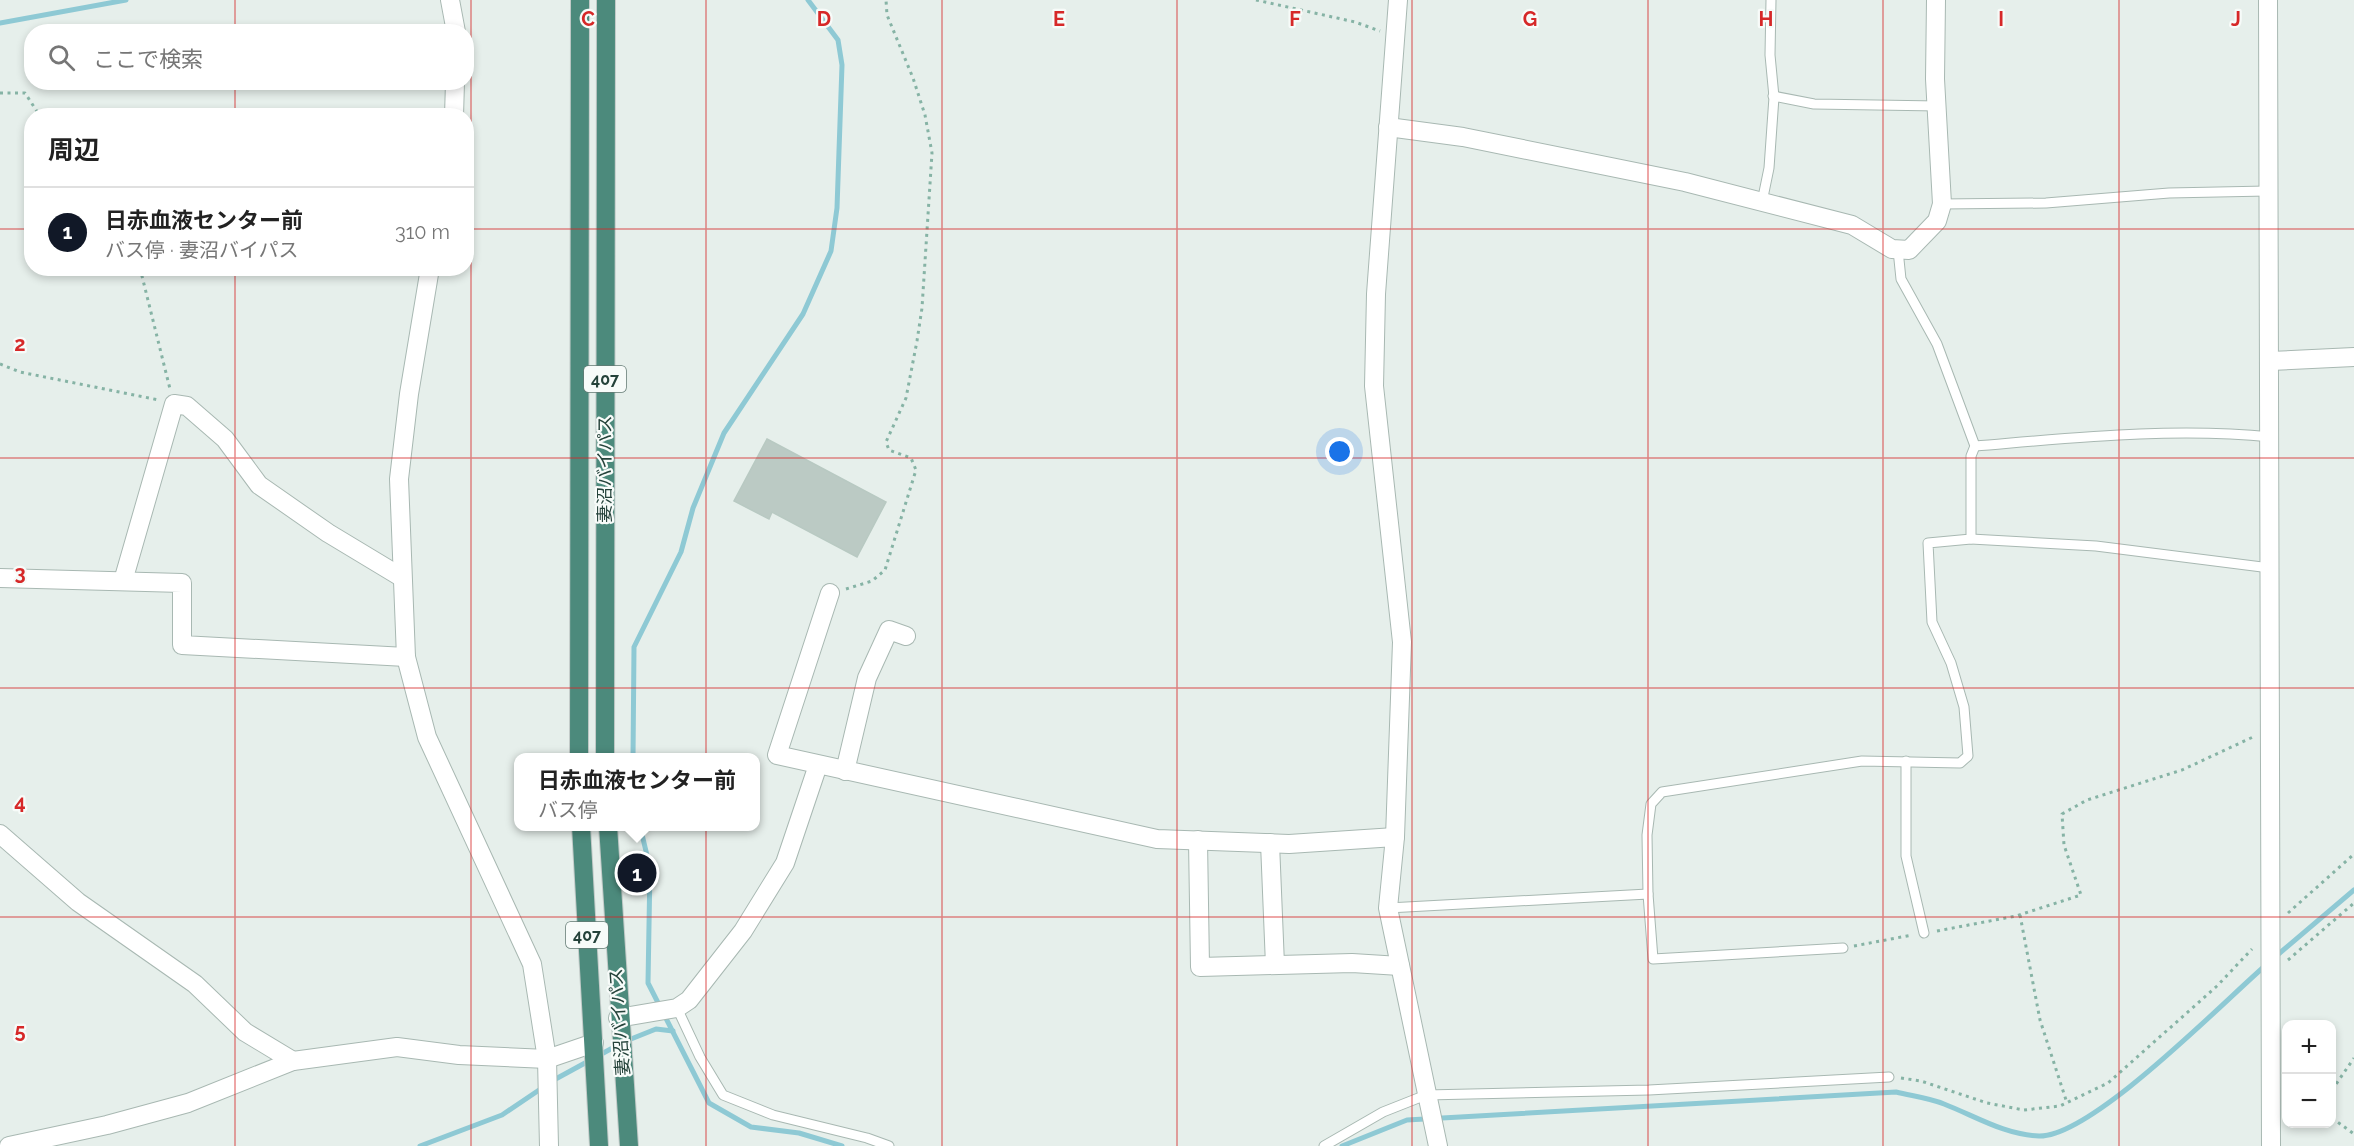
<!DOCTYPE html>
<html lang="ja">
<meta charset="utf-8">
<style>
body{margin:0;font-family:Raleway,"Noto Sans JP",sans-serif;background:#f6f6f6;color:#222}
.controls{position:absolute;right:18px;bottom:18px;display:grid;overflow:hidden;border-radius:12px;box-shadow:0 3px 9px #0003}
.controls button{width:54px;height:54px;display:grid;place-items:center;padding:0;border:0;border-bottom:2px solid #e0e0e0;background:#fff;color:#222;font:30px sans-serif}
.you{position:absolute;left:1340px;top:452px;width:21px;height:21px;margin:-15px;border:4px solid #fff;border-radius:50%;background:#1a73e8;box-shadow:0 0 0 9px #1a73e833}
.badge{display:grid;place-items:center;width:39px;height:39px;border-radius:50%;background:#111827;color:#fff;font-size:20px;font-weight:700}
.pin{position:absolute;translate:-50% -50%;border:3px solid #fff;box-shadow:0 2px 6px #0006}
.popup{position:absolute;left:514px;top:753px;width:246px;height:78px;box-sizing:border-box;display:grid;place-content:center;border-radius:12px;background:#fff;filter:drop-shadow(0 2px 4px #0005);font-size:20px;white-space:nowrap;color:#767676}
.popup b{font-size:22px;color:#222}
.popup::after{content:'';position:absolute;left:50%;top:100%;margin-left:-12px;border:12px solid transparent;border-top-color:#fff}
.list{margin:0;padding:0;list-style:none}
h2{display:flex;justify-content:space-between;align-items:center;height:78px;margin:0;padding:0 24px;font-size:26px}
h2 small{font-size:20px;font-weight:400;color:#767676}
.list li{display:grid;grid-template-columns:39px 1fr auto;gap:18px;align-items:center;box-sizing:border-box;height:90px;padding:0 24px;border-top:2px solid #e0e0e0}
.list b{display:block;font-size:22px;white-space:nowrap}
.list p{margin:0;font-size:20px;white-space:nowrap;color:#767676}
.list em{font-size:20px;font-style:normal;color:#767676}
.icon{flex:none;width:33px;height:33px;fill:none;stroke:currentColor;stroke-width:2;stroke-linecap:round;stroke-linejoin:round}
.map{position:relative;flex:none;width:2354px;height:1146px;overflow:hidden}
.search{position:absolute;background:#fff;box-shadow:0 3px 9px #0003;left:24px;top:24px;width:450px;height:66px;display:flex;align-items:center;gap:15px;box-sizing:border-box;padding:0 21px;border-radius:24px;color:#767676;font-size:22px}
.panel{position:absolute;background:#fff;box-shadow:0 3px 9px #0003;left:24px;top:108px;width:450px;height:168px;border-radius:24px}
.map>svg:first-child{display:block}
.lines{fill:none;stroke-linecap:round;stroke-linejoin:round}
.stream{stroke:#8ec9d4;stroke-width:5}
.building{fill:#bbcac4;stroke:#b8c9c2;stroke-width:1.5}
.service-casing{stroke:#a8b8b2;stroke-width:11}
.minor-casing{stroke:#a8b8b2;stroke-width:20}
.tertiary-casing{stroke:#a8b8b2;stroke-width:20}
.trunk-casing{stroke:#c2cac8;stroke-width:20}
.path{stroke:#86b3a5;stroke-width:3;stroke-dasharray:3 4.5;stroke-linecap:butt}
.service{stroke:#fff;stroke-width:9}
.minor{stroke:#fff;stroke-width:18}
.tertiary{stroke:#fff;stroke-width:18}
.trunk{stroke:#4c8a7c;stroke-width:18}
.grid{fill:none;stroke:#d62828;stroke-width:1.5;stroke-opacity:0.55}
.labels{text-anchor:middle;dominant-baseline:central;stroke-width:4.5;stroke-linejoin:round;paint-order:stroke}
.shield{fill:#f7fbf9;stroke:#637a73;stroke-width:1.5}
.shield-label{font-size:16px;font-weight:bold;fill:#24423a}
.street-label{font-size:18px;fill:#24423a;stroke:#f7fbf9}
.grid-label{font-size:20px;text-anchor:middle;font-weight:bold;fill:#d62828;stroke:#f7fbf9;stroke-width:4.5;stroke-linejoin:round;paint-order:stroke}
</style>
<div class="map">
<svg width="2354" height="1146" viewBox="0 0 2354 1146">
<rect width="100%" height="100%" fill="#e6efeb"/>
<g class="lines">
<!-- stream -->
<g class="stream">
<polyline points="0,23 126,0"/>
<polyline points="633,758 634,647 681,552 693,508 724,433 803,314 831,251 837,208 842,65 838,40 808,0"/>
<polyline points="640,826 650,868 648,983 709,1103 751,1127 799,1133 842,1146"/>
<polyline points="2275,957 2354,890"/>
<polyline points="626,1041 656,1029 673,1031"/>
<polyline points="552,1081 618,1045"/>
<polyline points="420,1146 502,1115 545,1086"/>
<path d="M1342,1146l65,-26 489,-28c16,4 33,6 48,12 31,12 61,31 95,32 53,1 184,-134 227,-171"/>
</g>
</g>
<!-- building -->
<polygon class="building" points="767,439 886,502 857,557 772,512 769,519 734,501"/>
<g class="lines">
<defs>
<g id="service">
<polyline points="1773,96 1814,104 1938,106"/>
<polyline points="1762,202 1769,168 1774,97 1770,55 1771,0"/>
<polyline points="1942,204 2046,203 2169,193 2267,191"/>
<path d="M1975,446c97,-8 198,-19 296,-9"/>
<polyline points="1971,539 2096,546 2270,568"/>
<polyline points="1906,761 1906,856 1924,933"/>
<polyline points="1648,894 1647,835 1651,804 1662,792 1862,761 1960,763 1968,756 1964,707 1951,663 1932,622 1928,543 1971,539 1971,456 1975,446 1937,344 1901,279 1898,250"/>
<polyline points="1388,908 1648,894 1653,959 1843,948"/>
<polyline points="677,1008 700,1057 723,1095 773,1115 867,1138 889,1146"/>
<polyline points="1324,1146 1383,1112 1426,1095 1649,1090 1889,1077"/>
</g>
<g id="minor">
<polyline points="450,0 456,32"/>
<polyline points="1398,0 1376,294 1374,386 1402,642 1395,837 1388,908 1438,1146"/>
<polyline points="454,116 455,82"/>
<polyline points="1388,127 1463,137 1685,182 1852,225 1892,249 1909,250 1937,221 1942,204 1935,79 1936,0"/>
<polyline points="430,268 409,394 399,479 406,657 427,737 532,964 547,1059 549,1146"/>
<polyline points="2270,361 2354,357"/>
<polyline points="0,578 182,583 182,645 406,657"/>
<polyline points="123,581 174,404 187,406 225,439 259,485 328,533 401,577"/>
<polyline points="830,593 777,755 1157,839 1289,844 1395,837"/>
<polyline points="845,771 867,678 889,630 906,636"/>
<polyline points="0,834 78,902 195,984 245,1032 293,1061"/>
<polyline points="1198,840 1200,967 1352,963 1400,966"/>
<polyline points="1270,843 1275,965"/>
<polyline points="618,1018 677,1008 689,1000 743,931 785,863 818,765"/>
<polyline points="9,1146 107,1125 188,1103 293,1061 397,1047 459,1055 547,1059 594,1043"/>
</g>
<polyline id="tertiary" points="2268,0 2271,1146"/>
<g id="trunk">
<polyline points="579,758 580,0"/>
<polyline points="605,758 606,0"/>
<polyline points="581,826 599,1146"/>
<polyline points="608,826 629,1146"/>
</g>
</defs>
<!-- service casing -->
<use href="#service" class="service-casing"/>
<!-- minor casing -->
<use href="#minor" class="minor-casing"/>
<!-- tertiary casing -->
<use href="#tertiary" class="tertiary-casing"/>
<!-- trunk casing -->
<use href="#trunk" class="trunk-casing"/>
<!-- path -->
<g class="path">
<polyline points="1256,0 1355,22 1380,31"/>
<polyline points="0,93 25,93 40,116"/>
<polyline points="140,268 170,389"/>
<polyline points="0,364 20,372 159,400"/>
<polyline points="846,589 872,581 885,570 916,470 911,458 889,450 886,442 906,398 917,341 922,308 932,153 925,115 913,78 887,15 886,0"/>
<polyline points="2288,913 2354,854"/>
<polyline points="2020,915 2040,1020 2067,1103"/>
<polyline points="1937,931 2016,916 2081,895 2064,845 2062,814 2087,800 2182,770 2253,737"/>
<polyline points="1854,946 1912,935"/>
<polyline points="2288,960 2354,903"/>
<polyline points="1901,1078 1921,1081 1987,1103 2024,1110 2060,1106 2108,1083 2217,986 2252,949"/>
<polyline points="2332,1090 2354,1058"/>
<polyline points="2332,1118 2354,1134"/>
</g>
<!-- service -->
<use href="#service" class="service"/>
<!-- minor -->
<use href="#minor" class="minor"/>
<!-- tertiary -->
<use href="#tertiary" class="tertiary"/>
<!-- trunk -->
<use href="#trunk" class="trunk"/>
</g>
<!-- grid -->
<path class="grid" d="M235,0v32M471,0v1146M706,0v1146M942,0v1146M1177,0v1146M1412,0v1146M1648,0v1146M1883,0v1146M2119,0v1146M235,82v34M0,229h32M466,229h1888M235,268v878M0,458h2354M0,688h2354M0,917h2354"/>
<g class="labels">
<!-- shield labels -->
<g class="shield">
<rect x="584" y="366" width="42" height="26" rx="4.5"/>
<rect x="566" y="922" width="42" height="26" rx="4.5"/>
</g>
<g class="shield-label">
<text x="605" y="379">407</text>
<text x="587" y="935">407</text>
</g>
<!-- street labels -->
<g class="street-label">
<text transform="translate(604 469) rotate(-90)">妻沼バイパス</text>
<text transform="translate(619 1022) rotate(-94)">妻沼バイパス</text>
</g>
</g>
<g class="grid-label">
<text x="588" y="26">C</text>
<text x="824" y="26">D</text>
<text x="1059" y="26">E</text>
<text x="1295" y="26">F</text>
<text x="1530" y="26">G</text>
<text x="1766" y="26">H</text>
<text x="2001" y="26">I</text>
<text x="2236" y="26">J</text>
<text x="20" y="351">2</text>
<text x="20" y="580">3</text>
<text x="20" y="809">4</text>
<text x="20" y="1038">5</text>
</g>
</svg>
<div class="controls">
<button>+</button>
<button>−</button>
</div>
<div class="you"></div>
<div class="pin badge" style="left:637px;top:873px">1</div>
<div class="popup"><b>日赤血液センター前</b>バス停</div>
<div class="search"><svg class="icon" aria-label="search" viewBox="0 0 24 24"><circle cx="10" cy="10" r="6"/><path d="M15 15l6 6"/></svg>ここで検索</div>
<section class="panel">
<h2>周辺<small></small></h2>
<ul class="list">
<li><span class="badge">1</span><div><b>日赤血液センター前</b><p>バス停 · 妻沼バイパス</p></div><em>310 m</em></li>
</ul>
</section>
</div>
